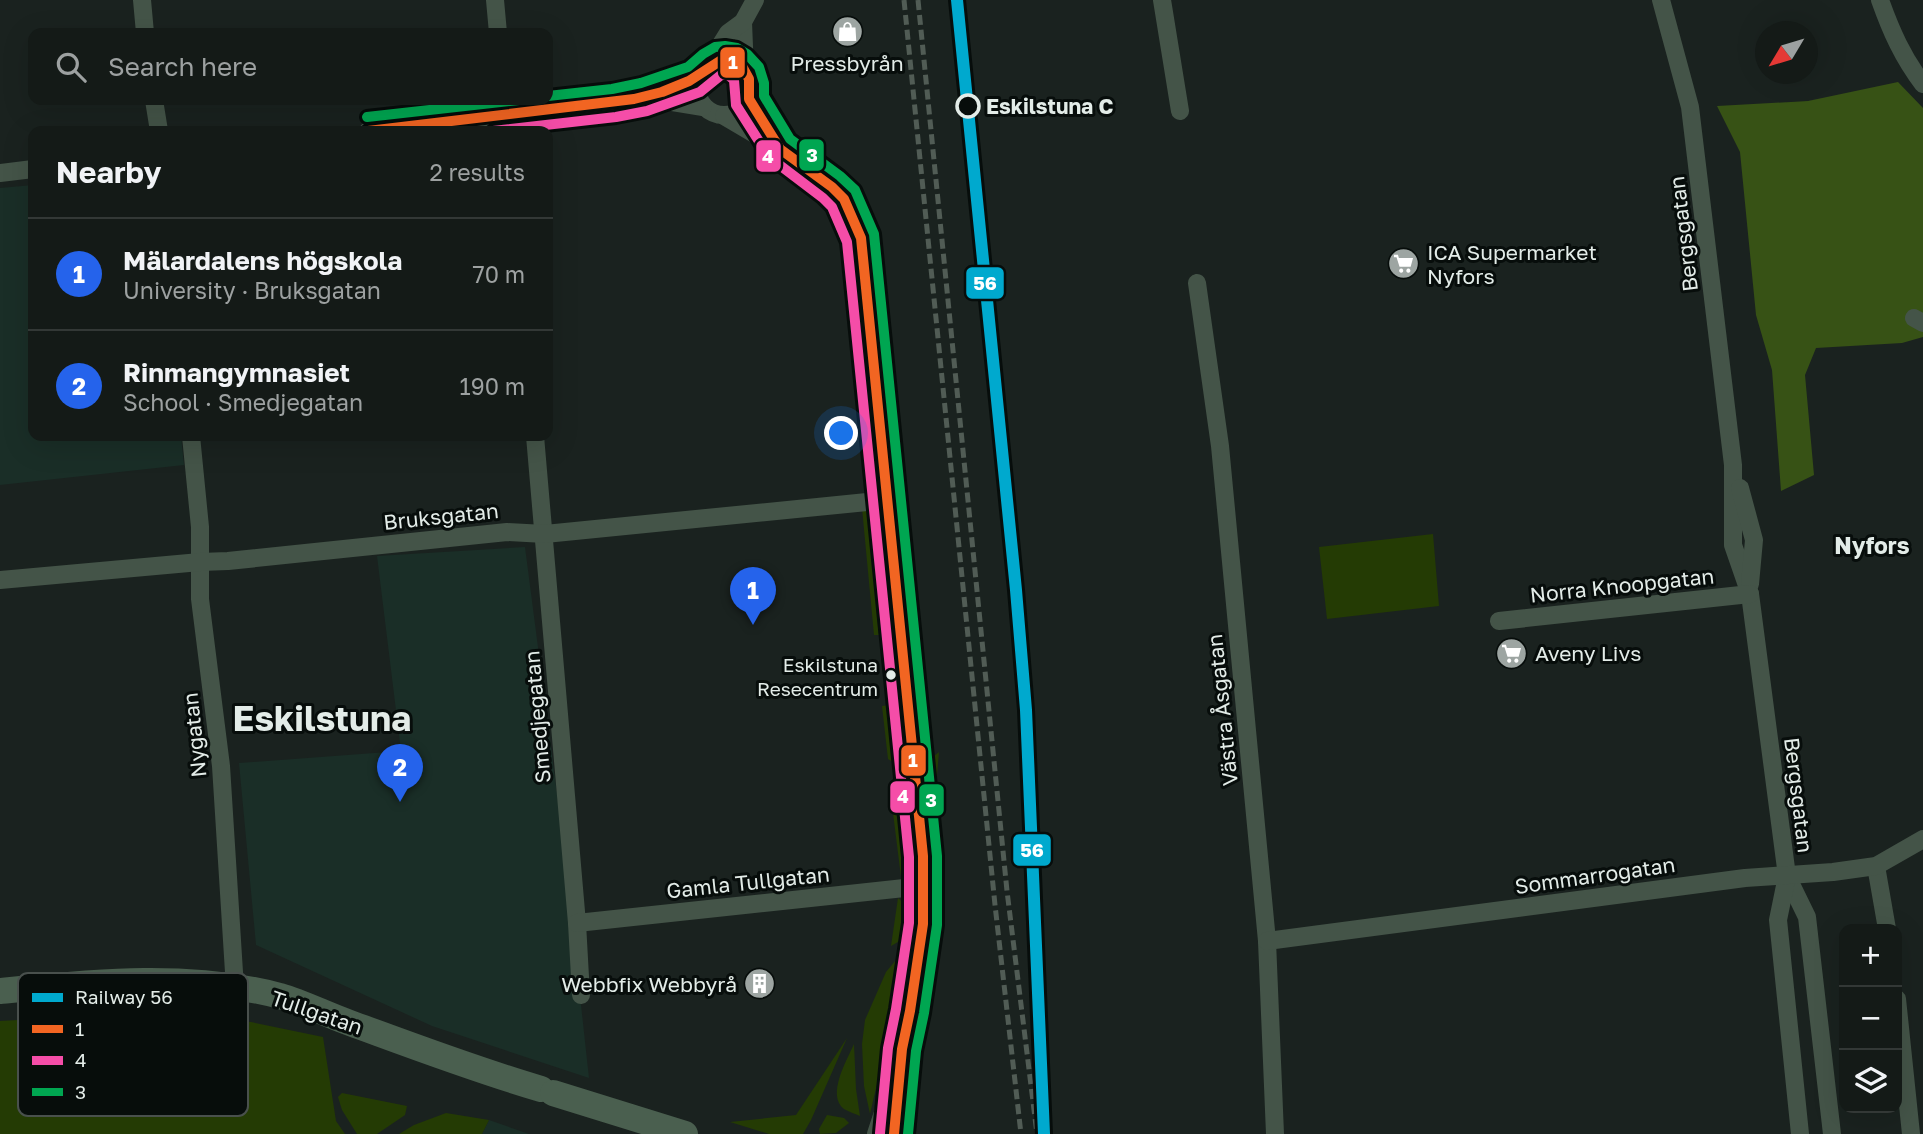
<!DOCTYPE html>
<meta charset="utf-8">
<style>
body{margin:0;font-family:"Golos Text",sans-serif;background:#1d2320;color:#f1f3f6}
.controls{position:absolute;right:21px;bottom:21px;display:grid;overflow:hidden;border-radius:14px;box-shadow:0 7px 28px #0002}
.controls button{width:63px;height:63px;display:grid;place-items:center;padding:0;border:0;border-bottom:2px solid #333836;background:#141a17;color:#f1f3f6;font:35px sans-serif}
.compass{position:absolute;left:1755px;top:21px;width:63px;height:63px;border-radius:50%;background:#141a17;box-shadow:0 7px 28px #0002;rotate:232deg}
.you{position:absolute;left:842px;top:434px;width:24px;height:24px;margin:-18px;border:5px solid #fff;border-radius:50%;background:#1a73e8;box-shadow:0 0 0 10px #1a73e833}
.badge{display:grid;place-items:center;width:46px;height:46px;border-radius:50%;background:#2563eb;color:#fff;font-size:23px;font-weight:700}
.pin{position:absolute;translate:-50% -58px;filter:drop-shadow(0 2px 4px #0008)}
.pin::after{content:'';position:absolute;top:37px;width:24px;height:21px;background:inherit;clip-path:polygon(0 0,100% 0,50% 100%)}
.list{margin:0;padding:0;list-style:none}
h2{display:flex;justify-content:space-between;align-items:center;height:91px;margin:0;padding:0 28px;font-size:30px}
h2 small{font-size:23px;font-weight:400;color:#9da1a1}
.list li{display:grid;grid-template-columns:46px 1fr auto;gap:21px;align-items:center;box-sizing:border-box;height:112px;padding:0 28px;border-top:2px solid #333836}
.list b{display:block;font-size:26px;white-space:nowrap}
.list p{margin:0;font-size:23px;white-space:nowrap;color:#9da1a1}
.list em{font-size:23px;font-style:normal;color:#9da1a1}
.icon{flex:none;width:38px;height:38px;fill:none;stroke:currentColor;stroke-width:2;stroke-linecap:round;stroke-linejoin:round}
.map{position:relative;flex:none;width:1923px;height:1134px;overflow:hidden}
.search{position:absolute;background:#141a17;box-shadow:0 7px 28px #0002;left:28px;top:28px;width:525px;height:77px;display:flex;align-items:center;gap:18px;box-sizing:border-box;padding:0 24px;border-radius:14px;color:#9da1a1;font-size:26px}
.panel{position:absolute;background:#141a17;box-shadow:0 7px 28px #0002;left:28px;top:126px;width:525px;height:315px;border-radius:14px}
.map>svg:first-child{display:block}
.built{fill:#1a2e27}
.green{fill:#243b04}
.forest{fill:#375215}
.lines{fill:none;stroke-linecap:round;stroke-linejoin:round}
.street{stroke:#445448;stroke-width:18}
.secondary{stroke:#4a5f4f;stroke-width:26}
.rail{stroke:#515c55;stroke-width:5;stroke-dasharray:10 5;stroke-linecap:butt}
.bus-1-casing{stroke:#070d0b;stroke-width:16}
.bus-2-casing{stroke:#070d0b;stroke-width:16}
.bus-3-casing{stroke:#070d0b;stroke-width:16}
.bus-1{stroke:#f26522;stroke-width:10}
.bus-2{stroke:#f54da8;stroke-width:10}
.bus-3{stroke:#00a651;stroke-width:10}
.rail-1-casing{stroke:#070d0b;stroke-width:18}
.rail-1{stroke:#00a9ce;stroke-width:12}
.stop-dot{fill:#070d0b;stroke:#e3ece8;stroke-width:3.5}
.bus-dot{fill:#e3ece8;stroke:#070d0b;stroke-width:2.5}
.labels{text-anchor:middle;dominant-baseline:central;stroke-width:6;stroke-linejoin:round;paint-order:stroke}
.bus-label{font-size:19px;fill:#e3ece8;stroke:#070d0b;text-anchor:end}
.poi-label{font-size:21px;fill:#e3ece8;stroke:#070d0b;text-anchor:start}
.stop-label{font-size:21px;font-weight:bold;fill:#e3ece8;stroke:#070d0b;text-anchor:start}
.street-label{font-size:21px;fill:#e3ece8;stroke:#070d0b}
.neighbourhood-label{font-size:23px;font-weight:bold;fill:#e3ece8;stroke:#070d0b}
.town-label{font-size:35px;font-weight:bold;fill:#e3ece8;stroke:#070d0b}
.key{fill:#070d0b;stroke:#49504d;stroke-width:2}
.key-label{font-size:19px;fill:#e3ece8}
.line-badge{stroke:#070d0b;stroke-width:2.5}
.badge-label{font-size:19px;text-anchor:middle;font-weight:bold;fill:#fff}
</style>
<div class="map">
<svg width="1923" height="1134" viewBox="0 0 1923 1134">
<rect width="100%" height="100%" fill="#1a221f"/>
<!-- built -->
<g class="built">
<polygon points="33,185 33,436 181,436 184,465 0,485 0,188"/>
<polygon points="525,547 563,840 589,1078 432,1026 256,945 239,763 401,751 377,556"/>
<polygon points="489,1120 529,1134 482,1134"/>
</g>
<!-- green -->
<g class="green">
<path d="M862,508c29,18 12,95 17,127h-5z"/>
<polygon points="1433,534 1439,606 1327,619 1319,547"/>
<polygon points="890,705 896,722 899,757 894,763 888,759 882,706"/>
<polygon points="939,752 936,787 940,923 937,937 937,877 926,763"/>
<polygon points="892,805 899,805 904,809 907,869 901,877"/>
<path d="M898,898c16,13 13,39 -7,48z"/>
<polygon points="906,948 906,959 870,1114 864,1086 862,1044 865,1020 886,972"/>
<polygon points="928,990 931,992 909,1119 907,1119"/>
<polygon points="146,1013 251,1022 323,1037 336,1121 345,1134 0,1134 0,1021"/>
<polygon points="847,1038 811,1120 803,1134 769,1134 730,1122 796,1115"/>
<path d="M854,1044l2,45 4,27c-4,-2 -11,-4 -16,-7 -18,-14 3,-49 10,-65z"/>
<polygon points="342,1093 407,1106 405,1115 377,1134 357,1134 342,1110 338,1097"/>
<polygon points="446,1113 489,1120 482,1134 399,1134 414,1125"/>
<polygon points="827,1115 844,1118 849,1123 836,1133 820,1134 819,1129"/>
</g>
<!-- forest -->
<polygon class="forest" points="1898,82 1923,108 1923,337 1902,343 1816,348 1805,375 1814,475 1781,491 1772,370 1756,315 1740,152 1717,106 1808,101"/>
<g class="lines">
<!-- street -->
<g class="street">
<polyline points="142,0 145,33"/>
<polyline points="495,0 498,33"/>
<polyline points="1162,0 1180,111"/>
<polyline points="1661,0 1690,107 1733,465 1733,545 1750,594 1787,876 1807,917 1832,1134"/>
<path d="M1880,0c11,31 23,58 43,84"/>
<polyline points="743,22 745,71"/>
<circle cx="724" cy="88" r="27"/>
<polyline points="707,67 728,33 743,22 755,0"/>
<polyline points="648,98 703,107"/>
<polyline points="749,99 778,146"/>
<polyline points="154,100 159,131"/>
<polyline points="502,100 505,131"/>
<path d="M724,116l56,33 52,38 12,12 17,39 62,618c0,23 2,47 0,70 -6,71 -24,141 -47,208"/>
<polyline points="368,131 503,117 645,97 697,78"/>
<polyline points="0,173 33,169"/>
<polyline points="1197,283 1220,446 1267,941 1275,1134"/>
<polyline points="1914,318 1923,323"/>
<polyline points="191,436 200,527 200,599 221,766 235,988"/>
<polyline points="535,436 577,923 581,995"/>
<polyline points="1740,488 1754,540 1750,584"/>
<polyline points="0,580 200,562 228,561 507,532 545,534 887,500"/>
<polyline points="1499,621 1750,594"/>
<polyline points="1876,866 1887,929"/>
<polyline points="1787,876 1778,920 1800,1134"/>
<polyline points="577,923 923,886"/>
<polyline points="1267,941 1745,878 1833,872 1876,866 1923,839"/>
<polyline points="1897,999 1911,1134"/>
<polyline points="894,1134 899,1083"/>
</g>
<!-- secondary -->
<g class="secondary">
<path d="M0,991c93,-9 189,-19 280,5 24,7 47,19 70,27 63,23 126,47 191,66"/>
<polyline points="553,1093 685,1134"/>
</g>
<!-- rail -->
<g class="rail">
<polyline points="904,0 995,905 1021,1134"/>
<polyline points="918,0 1007,891 1037,1134"/>
</g>
<defs>
<polyline id="bus-1" points="368,131 634,99 662,92 689,81 720,61 725,60 738,64 743,68 749,79 749,99 780,149 832,187 844,199 861,238 923,856 923,924 910,1011 902,1049 894,1134"/>
<polyline id="bus-2" points="493,131 616,117 647,111 700,92 721,75 728,75 734,80 736,105 769,157 823,198 832,207 847,242 909,857 909,923 896,1009 888,1048 880,1133"/>
<g id="bus-3">
<polyline points="548,96 612,89 641,83 688,67 703,54 715,47 725,46 737,48 747,54 759,67 764,83 764,96 790,139 840,176 855,190 874,234 937,856 937,925 924,1013 916,1051 908,1134"/>
<polyline points="367,117 519,100"/>
</g>
</defs>
<!-- bus-1 casing -->
<use href="#bus-1" class="bus-1-casing"/>
<!-- bus-2 casing -->
<use href="#bus-2" class="bus-2-casing"/>
<!-- bus-3 casing -->
<use href="#bus-3" class="bus-3-casing"/>
<!-- bus-1 -->
<use href="#bus-1" class="bus-1"/>
<!-- bus-2 -->
<use href="#bus-2" class="bus-2"/>
<!-- bus-3 -->
<use href="#bus-3" class="bus-3"/>
<defs>
<polyline id="rail-1" points="957,0 1016,590 1026,710 1044,1134"/>
</defs>
<!-- rail-1 casing -->
<use href="#rail-1" class="rail-1-casing"/>
<!-- rail-1 -->
<use href="#rail-1" class="rail-1"/>
</g>
<!-- icons -->
<defs>
<symbol id="shop-disc" viewBox="-11 -11 22 22"><circle r="9.5" fill="#9da5a2" stroke="#070d0b"/><path d="M-5-2.5h2.3a2.7 3.5 0 0 1 5.4 0H5L5.5 6h-11ZM-1.5-2.5h3a1.5 2.3 0 0 0-3 0Z" fill="#fff"/></symbol>
<symbol id="supermarket-disc" viewBox="-11 -11 22 22"><circle r="9.5" fill="#9da5a2" stroke="#070d0b"/><path d="M-6-5.5h2.5l.6 2H6L4.5 2H-2.5L-4.4-4H-6ZM-1.5 3.2a1.3 1.3 0 1 0 .1 0ZM3 3.2a1.3 1.3 0 1 0 .1 0Z" fill="#fff"/></symbol>
<symbol id="building-disc" viewBox="-11 -11 22 22"><circle r="9.5" fill="#9da5a2" stroke="#070d0b"/><path d="M-4-6H4V6H1V3H-1V6H-4ZM-2.5-4.3h1.7v1.8h-1.7ZM.8-4.3h1.7v1.8H.8ZM-2.5-1h1.7V.8h-1.7ZM.8-1h1.7V.8H.8Z" fill="#fff"/></symbol>
</defs>
<g fill-rule="evenodd">
<use href="#shop-disc" x="830" y="14" width="35" height="35"/>
<use href="#supermarket-disc" x="1386" y="246" width="35" height="35"/>
<use href="#supermarket-disc" x="1494" y="636" width="35" height="35"/>
<use href="#building-disc" x="742" y="966" width="35" height="35"/>
</g>
<!-- markers -->
<circle class="stop-dot" cx="968" cy="106" r="11"/>
<circle class="bus-dot" cx="891" cy="675" r="6"/>
<g class="labels">
<!-- bus labels -->
<g class="bus-label">
<text x="878" y="664">Eskilstuna<tspan x="878" dy="24">Resecentrum</tspan></text>
</g>
<!-- poi labels -->
<g class="poi-label">
<text x="847" y="63" text-anchor="middle">Pressbyrån</text>
<text x="1427" y="252">ICA Supermarket<tspan x="1427" dy="24">Nyfors</tspan></text>
<text x="1535" y="653">Aveny Livs</text>
<text x="737" y="984" text-anchor="end">Webbfix Webbyrå</text>
</g>
<!-- stop labels -->
<g class="stop-label">
<text x="986" y="106">Eskilstuna C</text>
</g>
<!-- street labels -->
<g class="street-label">
<text transform="translate(1683 234) rotate(-97)">Bergsgatan</text>
<text transform="translate(441 516) rotate(-6)">Bruksgatan</text>
<text transform="translate(1622 585) rotate(-6)">Norra Knoopgatan</text>
<text transform="translate(1222 710) rotate(-96)">Västra Åsgatan</text>
<text transform="translate(537 717) rotate(-95)">Smedjegatan</text>
<text transform="translate(194 735) rotate(-96)">Nygatan</text>
<text transform="translate(1799 795) rotate(83)">Bergsgatan</text>
<text transform="translate(1595 875) rotate(-8)">Sommarrogatan</text>
<text transform="translate(748 882) rotate(-6)">Gamla Tullgatan</text>
<text transform="translate(317 1012) rotate(19)">Tullgatan</text>
</g>
<!-- neighbourhood labels -->
<g class="neighbourhood-label">
<text x="1872" y="545">Nyfors</text>
</g>
<!-- town labels -->
<g class="town-label">
<text x="322" y="718">Eskilstuna</text>
</g>
</g>
<!-- legend -->
<rect x="18" y="973" width="230" height="143" rx="10" class="key"/>
<rect x="32" y="993" width="31" height="9" fill="#00a9ce"/>
<rect x="32" y="1025" width="31" height="8" fill="#f26522"/>
<rect x="32" y="1056" width="31" height="9" fill="#f54da8"/>
<rect x="32" y="1088" width="31" height="8" fill="#00a651"/>
<g class="key-label">
<text x="75" y="1004">Railway 56</text>
<text x="75" y="1036">1</text>
<text x="75" y="1067">4</text>
<text x="75" y="1099">3</text>
</g>
<g class="line-badge">
<rect x="719" y="46" width="27" height="33" rx="7" fill="#f26522"/>
<rect x="798" y="138" width="27" height="34" rx="7" fill="#00a651"/>
<rect x="755" y="139" width="27" height="34" rx="7" fill="#f54da8"/>
<rect x="965" y="266" width="40" height="34" rx="7" fill="#00a9ce"/>
<rect x="900" y="744" width="27" height="33" rx="7" fill="#f26522"/>
<rect x="889" y="780" width="27" height="34" rx="7" fill="#f54da8"/>
<rect x="918" y="783" width="27" height="34" rx="7" fill="#00a651"/>
<rect x="1012" y="833" width="40" height="34" rx="7" fill="#00a9ce"/>
</g>
<g class="badge-label">
<text x="733" y="69">1</text>
<text x="812" y="162">3</text>
<text x="768" y="163">4</text>
<text x="985" y="290">56</text>
<text x="913" y="767">1</text>
<text x="903" y="803">4</text>
<text x="931" y="807">3</text>
<text x="1032" y="857">56</text>
</g>
</svg>
<div class="controls">
<button>+</button>
<button>−</button>
<button><svg class="icon" aria-label="layers" viewBox="0 0 24 24"><path d="M12 4l9 5-9 5-9-5zM3 14l9 5 9-5"/></svg></button>
</div>
<svg class="compass" viewBox="-18 -18 36 36"><path d="M0-13l5 13h-10z" fill="#e53935"/><path d="M0 13l5-13h-10z" fill="#9da1a1"/></svg>
<div class="you"></div>
<div class="pin badge" style="left:753px;top:625px">1</div>
<div class="pin badge" style="left:400px;top:802px">2</div>
<div class="search"><svg class="icon" aria-label="search" viewBox="0 0 24 24"><circle cx="10" cy="10" r="6"/><path d="M15 15l6 6"/></svg>Search here</div>
<section class="panel">
<h2>Nearby<small>2 results</small></h2>
<ul class="list">
<li><span class="badge">1</span><div><b>Mälardalens högskola</b><p>University · Bruksgatan</p></div><em>70 m</em></li>
<li><span class="badge">2</span><div><b>Rinmangymnasiet</b><p>School · Smedjegatan</p></div><em>190 m</em></li>
</ul>
</section>
</div>
